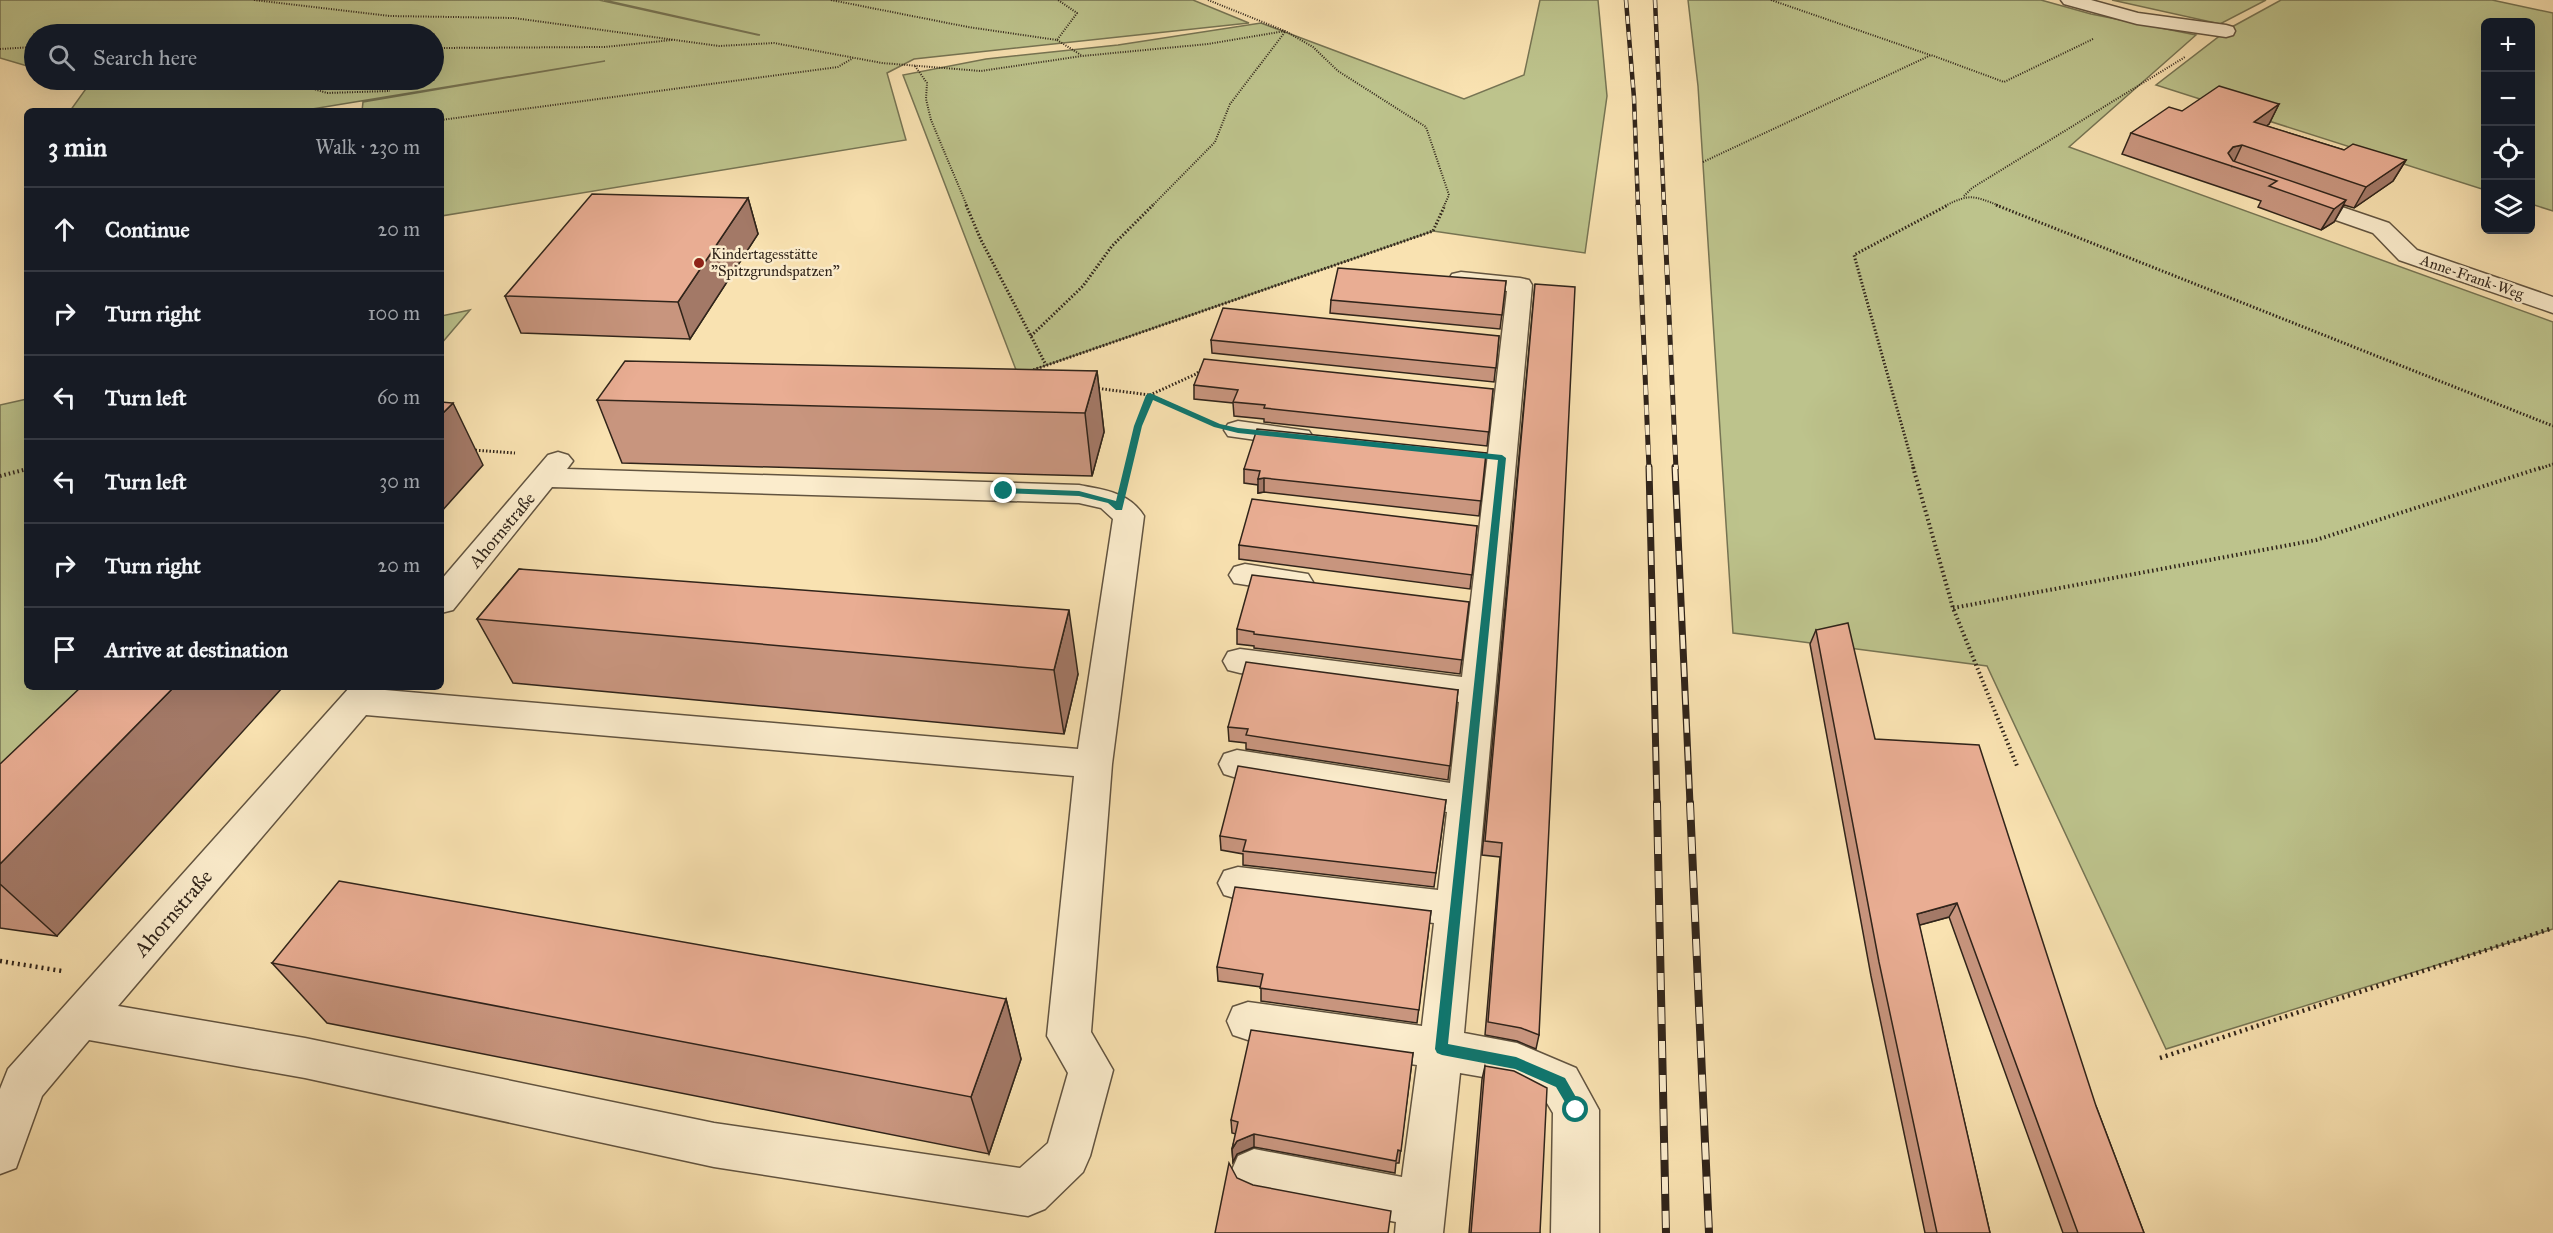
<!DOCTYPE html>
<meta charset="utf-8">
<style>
body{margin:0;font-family:"IM FELL Great Primer",serif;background:#242831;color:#f1f3f6}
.controls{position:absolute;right:18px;top:18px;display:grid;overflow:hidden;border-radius:9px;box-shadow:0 6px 24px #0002}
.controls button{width:54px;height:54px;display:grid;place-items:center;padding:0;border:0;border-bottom:2px solid #363941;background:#171b24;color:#f1f3f6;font:30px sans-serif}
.stop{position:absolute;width:18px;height:18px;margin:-14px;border:4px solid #0f766e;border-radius:50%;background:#fff}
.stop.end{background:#0f766e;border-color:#fff;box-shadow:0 2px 6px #0008}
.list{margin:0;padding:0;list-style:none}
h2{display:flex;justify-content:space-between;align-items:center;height:78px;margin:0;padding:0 24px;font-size:26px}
h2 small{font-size:20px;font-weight:400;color:#9ea1a6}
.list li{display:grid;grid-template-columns:39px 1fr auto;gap:18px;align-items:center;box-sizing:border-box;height:84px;padding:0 24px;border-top:2px solid #363941}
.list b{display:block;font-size:22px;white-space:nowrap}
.list em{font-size:20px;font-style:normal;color:#9ea1a6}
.icon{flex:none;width:33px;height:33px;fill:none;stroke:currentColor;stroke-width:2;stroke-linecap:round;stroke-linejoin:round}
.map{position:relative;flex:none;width:2553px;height:1233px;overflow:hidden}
.search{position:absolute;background:#171b24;box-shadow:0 6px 24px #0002;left:24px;top:24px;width:420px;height:66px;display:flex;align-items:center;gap:15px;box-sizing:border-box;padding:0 21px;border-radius:33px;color:#9ea1a6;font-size:22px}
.panel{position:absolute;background:#171b24;box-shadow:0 6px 24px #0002;left:24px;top:108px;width:420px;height:582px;border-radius:9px}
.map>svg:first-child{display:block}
.green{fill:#bdc38c;stroke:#767453;stroke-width:1.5}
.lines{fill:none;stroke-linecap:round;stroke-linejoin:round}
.minor-casing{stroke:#625440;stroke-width:3}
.path-far3{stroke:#30241a;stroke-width:2;stroke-dasharray:1 1.5;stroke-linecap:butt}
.path-far2{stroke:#30241a;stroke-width:3;stroke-dasharray:1.5 2;stroke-linecap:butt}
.path-far1{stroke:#30241a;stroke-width:4;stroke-dasharray:1.5 3;stroke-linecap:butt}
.path{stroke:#30241a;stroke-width:4.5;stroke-dasharray:2 4;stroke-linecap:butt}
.minor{fill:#fbeccc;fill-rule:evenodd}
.rail-far3-casing{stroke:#30241a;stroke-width:4.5}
.rail-far2-casing{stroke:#30241a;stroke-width:5}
.rail-far1-casing{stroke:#30241a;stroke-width:7}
.rail-casing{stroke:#30241a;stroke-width:8}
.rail-far3{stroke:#fbeccc;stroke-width:3;stroke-dasharray:8;stroke-linecap:butt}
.rail-far2{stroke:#fbeccc;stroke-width:4;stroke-dasharray:10;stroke-linecap:butt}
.rail-far1{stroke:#fbeccc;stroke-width:4.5;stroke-dasharray:14;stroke-linecap:butt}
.rail{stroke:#fbeccc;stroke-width:6;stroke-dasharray:17;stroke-linecap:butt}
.wall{fill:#c8957e;stroke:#30241a;stroke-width:1.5}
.shaded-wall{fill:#a37967;stroke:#30241a;stroke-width:1.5}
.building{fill:#e9ad93;stroke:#30241a;stroke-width:1.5}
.route{fill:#0f766e}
.poi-dot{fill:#8f2418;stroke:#fbeccc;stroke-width:2}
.labels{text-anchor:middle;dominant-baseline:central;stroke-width:5;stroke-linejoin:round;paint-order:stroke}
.far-poi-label{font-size:15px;fill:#30241a;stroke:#fbeccc;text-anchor:start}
.far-street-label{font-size:15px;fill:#30241a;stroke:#fbeccc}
.street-label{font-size:18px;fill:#30241a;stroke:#fbeccc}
.near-street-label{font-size:21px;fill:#30241a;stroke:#fbeccc}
</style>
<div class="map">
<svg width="2553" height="1233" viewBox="0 0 2553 1233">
<rect width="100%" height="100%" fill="#f9e2b1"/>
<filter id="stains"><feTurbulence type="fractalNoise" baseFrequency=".00333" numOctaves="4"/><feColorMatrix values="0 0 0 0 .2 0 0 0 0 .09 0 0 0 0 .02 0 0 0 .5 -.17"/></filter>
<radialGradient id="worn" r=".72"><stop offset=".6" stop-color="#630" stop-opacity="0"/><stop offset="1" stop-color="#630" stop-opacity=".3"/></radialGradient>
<!-- green -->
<g class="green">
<polygon points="0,0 599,0 758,35 760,35 604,0 1193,0 1249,23 914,59 887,73 906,140 441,216 441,111 362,111 363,102 605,61 300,111 70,111 88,86 70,80 434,80 434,34 34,34 34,68 0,58"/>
<polygon points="1540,0 1598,0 1607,96 1585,253 1433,231 1018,375 903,75 986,59 1118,45 1261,23 1464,99 1524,75"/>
<polygon points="1688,0 2041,0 2091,14 2196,35 2069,147 2553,322 2553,929 2166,1049 1987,666 1733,633 1698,86"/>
<polygon points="2112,0 2266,0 2220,24"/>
<polygon points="2281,0 2492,0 2553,13 2553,211 2531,204 2530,22 2486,22 2485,190 2156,85 2230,28"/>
<polygon points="470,310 441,344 441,316"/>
<polygon points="27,399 27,687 103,687 0,791 0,405"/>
</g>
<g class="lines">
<defs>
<g id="minor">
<polygon points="2061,0 2091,0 2138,13 2226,25 2233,27 2235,31 2233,35 2226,37 2137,24 2064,4"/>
<polygon points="2298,192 2389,223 2417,250 2553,297 2553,313 2399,260 2373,233 2290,204 2287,199 2290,194"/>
<polygon points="1461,272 1520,278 1529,280 1532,285 1464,1033 1517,1043 1576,1068 1599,1110 1599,1233 1551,1233 1553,1113 1544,1098 1512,1082 1460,1073 1443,1233 1395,1233 1396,1222 1254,1195 1238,1188 1231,1172 1238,1156 1254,1149 1402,1177 1417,1065 1248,1040 1233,1035 1227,1021 1233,1007 1248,1002 1422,1026 1434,923 1238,899 1224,895 1218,883 1224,871 1238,867 1438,890 1447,812 1237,778 1224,774 1219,764 1224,754 1237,750 1450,783 1459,702 1240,673 1228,670 1223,661 1228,652 1240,649 1462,677 1507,291 1452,284 1449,279 1452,274"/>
<polygon points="1238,421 1309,431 1313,437 1309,443 1299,446 1228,436 1224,430 1228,424"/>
<path d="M558,452l10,3 5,6 -6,8 512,16c25,5 50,7 65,31l-32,248 -21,268 22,38 -23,86 -7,16 -38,37 -17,7 -314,-49 -409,-89 -216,-38 -47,56 -26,72 -16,6v-85l8,-20 342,-382h37l-2,3 693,59 35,-230 -12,-11 -22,-5 -527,-16 -99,123 -12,3v-33l107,-125zM366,715l708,61 -27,260 21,37 -20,70 -28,25 -306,-45 -409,-85 -187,-32z"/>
<polygon points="1245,564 1308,574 1313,582 1308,590 1297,593 1234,583 1229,575 1234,567"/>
</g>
</defs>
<!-- minor casing -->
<use href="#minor" class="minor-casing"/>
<!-- path-far3 -->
<g class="path-far3">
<polyline points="254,0 390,16 514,18 719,46 774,43 882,63 981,71 1082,56 1208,44 1285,31"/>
<polyline points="831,0 968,27 1057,40 1077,13 1058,0"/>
<polyline points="1208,0 1285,31 1313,47 1338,71 1426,127 1449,195 1444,206"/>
<polyline points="1771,0 1930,55"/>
<polyline points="1057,40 1081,55"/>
<polyline points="434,48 605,47 672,40"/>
<polyline points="0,49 34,47"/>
<polyline points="915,66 927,83 926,99 931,120 967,206"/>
<polyline points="284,80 327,93 390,91"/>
<polyline points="441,120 838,67 853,58"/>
<polyline points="1703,162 1931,55 2004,82 2093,39"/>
<polyline points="1964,196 1972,188 2185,57"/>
<polyline points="1152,206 1215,142 1230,104 1285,32"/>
<path d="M1945,206c25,-13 29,-10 55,0"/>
</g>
<!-- path-far2 -->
<g class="path-far2">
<polyline points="966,205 981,240 1046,365"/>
<polyline points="1996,205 2553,426"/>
<polyline points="1031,336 1083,286 1112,246 1153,205"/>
<polyline points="1030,371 1433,231 1445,205"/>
<polyline points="1095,388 1150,395 1203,419"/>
<polyline points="472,450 515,453"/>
<polyline points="1128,469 1138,426 1150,395 1196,374 1203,368"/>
<polyline points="1914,469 1854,255 1948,205"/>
<polyline points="2539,469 2553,464"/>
</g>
<!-- path-far1 -->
<g class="path-far1">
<polyline points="1913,467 1953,608 2017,766"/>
<polyline points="1127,472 1128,467"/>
<polyline points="0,476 27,469"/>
<polyline points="1953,608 2316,540 2543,467"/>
</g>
<!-- path -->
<g class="path">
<polyline points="0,961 62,971"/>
<polyline points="2160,1058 2553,928"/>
</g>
<!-- minor -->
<use href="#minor" class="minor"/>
<defs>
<g id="rail-far3">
<polyline points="1626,0 1634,98 1638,206"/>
<polyline points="1655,0 1664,206"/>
</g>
<g id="rail-far2">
<polyline points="1638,205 1649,469"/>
<polyline points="1664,205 1676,469"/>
</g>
<g id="rail-far1">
<polyline points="1649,467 1657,804"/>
<polyline points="1675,467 1690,804"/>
</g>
<g id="rail">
<polyline points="1657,803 1666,1233"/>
<polyline points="1690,803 1709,1233"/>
</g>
</defs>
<!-- rail-far3 casing -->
<use href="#rail-far3" class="rail-far3-casing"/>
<!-- rail-far2 casing -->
<use href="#rail-far2" class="rail-far2-casing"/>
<!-- rail-far1 casing -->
<use href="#rail-far1" class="rail-far1-casing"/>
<!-- rail casing -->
<use href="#rail" class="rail-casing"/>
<!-- rail-far3 -->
<use href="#rail-far3" class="rail-far3"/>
<!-- rail-far2 -->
<use href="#rail-far2" class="rail-far2"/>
<!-- rail-far1 -->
<use href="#rail-far1" class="rail-far1"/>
<!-- rail -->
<use href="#rail" class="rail"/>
</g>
<!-- wall -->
<g class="wall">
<polygon points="2279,104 2269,124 2266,126 2344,150 2406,160 2393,181 2354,208 2344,205 2334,222 2321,230 2258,207 2261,201 2122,154 2131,133"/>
<polygon points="748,198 758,234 690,339 521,333 505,296"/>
<polygon points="1506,281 1500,329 1330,313 1331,300"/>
<polygon points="1535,284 1539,1035 1536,1049 1517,1041 1485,1035 1500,857 1482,855"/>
<polygon points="1499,336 1494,382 1212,353 1211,340"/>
<polygon points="1097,371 1104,432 1092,476 622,463 597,400"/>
<polygon points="1194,385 1493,389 1487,446 1264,422 1264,419 1234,416 1233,403 1194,399"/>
<polygon points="1486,453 1479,516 1264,492 1258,493 1258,485 1244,483 1244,469"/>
<polygon points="1477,526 1470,589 1239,559 1239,545"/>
<polygon points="519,569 1078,674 1064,734 513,683 477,619"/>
<polygon points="1469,602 1460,674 1254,648 1254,646 1237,644 1237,629"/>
<polygon points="1816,630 1875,739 2096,1106 2144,1233 2063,1233 1949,917 1919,925 1990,1233 1925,1233 1871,976 1810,644"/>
<polygon points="1458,690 1448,780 1246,749 1246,743 1229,741 1228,727"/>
<polygon points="0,764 57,936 0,928"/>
<polygon points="1446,800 1434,887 1243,865 1243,854 1221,850 1220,836"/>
<polygon points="1431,911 1417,1023 1261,1001 1261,987 1218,981 1217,967"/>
<polygon points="272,963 1006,999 1021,1059 989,1154 327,1023"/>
<polygon points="1413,1053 1399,1163 1396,1163 1395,1173 1254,1147 1237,1154 1233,1162 1232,1149 1236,1134 1232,1133 1231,1120"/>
<polygon points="1485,1066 1540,1233 1469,1233 1482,1079"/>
</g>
<!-- shaded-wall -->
<g class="shaded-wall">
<polygon points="2279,104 2269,124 2243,143 2254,122"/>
<polygon points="2242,145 2232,166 2228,153 2233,147"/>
<polygon points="2406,160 2393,181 2354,208 2366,187"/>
<polygon points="748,198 758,234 690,339 678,302"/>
<polygon points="2346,200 2334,222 2321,230 2334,209"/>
<polygon points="1097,371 1104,432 1092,476 1085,413"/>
<polygon points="453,403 483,465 441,512 441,415"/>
<polygon points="1264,478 1264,492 1258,493 1258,479"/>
<polygon points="1069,610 1078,674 1064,734 1054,670"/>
<polygon points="174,687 283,687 57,936 0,884 0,864"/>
<polygon points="1957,903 1949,917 1909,928 1917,914"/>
<polygon points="1006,999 1021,1059 989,1154 971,1097"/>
<polygon points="1254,1134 1254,1147 1237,1154 1233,1162 1232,1149 1237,1141"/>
</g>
<!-- building -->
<g class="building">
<polygon points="2219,86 2279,104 2254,122 2344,150 2353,144 2406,160 2366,187 2242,145 2233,147 2228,153 2233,161 2346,200 2334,209 2269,186 2277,181 2131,133 2169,107 2182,111"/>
<polygon points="592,194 748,198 678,302 505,296"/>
<polygon points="1338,268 1506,281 1502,315 1331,300"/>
<polygon points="1535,284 1575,287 1539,1035 1521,1028 1488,1022 1502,843 1485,841"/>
<polygon points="1223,308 1499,336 1496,368 1211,340"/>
<polygon points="1204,359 1493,389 1489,432 1264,408 1265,405 1233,402 1238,390 1194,385"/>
<polygon points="625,361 1097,371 1085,413 597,400"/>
<polygon points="441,402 453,403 441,415"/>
<polygon points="1257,429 1486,453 1481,501 1264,478 1258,479 1260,471 1244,469"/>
<polygon points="1252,499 1477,526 1472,575 1239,545"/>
<polygon points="519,569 1069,610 1054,670 477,619"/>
<polygon points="1252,575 1469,602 1462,660 1254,634 1254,632 1237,629"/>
<polygon points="1848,623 1875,739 1979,745 2096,1106 2144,1233 2078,1233 1957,903 1917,914 1990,1233 1937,1233 1879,962 1816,630"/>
<polygon points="1246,662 1458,690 1450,766 1246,735 1248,729 1228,727"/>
<polygon points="81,687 174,687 0,864 0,764"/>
<polygon points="1238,766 1446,800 1436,873 1243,851 1246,840 1220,836"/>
<polygon points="339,881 1006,999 971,1097 272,963"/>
<polygon points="1235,887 1431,911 1419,1010 1260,988 1263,974 1217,967"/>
<polygon points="1251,1030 1413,1053 1401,1151 1398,1150 1396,1161 1254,1134 1237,1141 1232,1149 1238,1122 1231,1120"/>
<polygon points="1485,1066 1514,1071 1547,1088 1540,1233 1471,1233"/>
<polygon points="1229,1163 1237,1178 1253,1185 1391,1211 1388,1233 1215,1233"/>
</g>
<!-- route -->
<polygon class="route" points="1150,393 1220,424 1238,428 1502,455 1506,458 1448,1044 1516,1057 1565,1078 1581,1106 1583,1110 1581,1114 1576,1116 1572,1114 1556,1087 1515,1069 1442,1055 1437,1053 1435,1049 1498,460 1238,433 1214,427 1153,400 1142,426 1122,510 1116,510 1108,503 1079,496 1001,493 1001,489 1004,488 1079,491 1116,501 1134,426 1146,395"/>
<!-- markers -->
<circle class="poi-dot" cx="699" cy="263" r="6"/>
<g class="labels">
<!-- far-poi labels -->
<g class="far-poi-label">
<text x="711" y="254">Kindertagesstätte<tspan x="711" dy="17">"Spitzgrundspatzen"</tspan></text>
</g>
<!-- far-street labels -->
<g class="far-street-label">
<text transform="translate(2472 277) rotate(19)">Anne-Frank-Weg</text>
</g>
<!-- street labels -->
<g class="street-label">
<text transform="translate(502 530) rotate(-50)">Ahornstraße</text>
</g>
<!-- near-street labels -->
<g class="near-street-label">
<text transform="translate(173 913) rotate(-49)">Ahornstraße</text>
</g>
</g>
<rect width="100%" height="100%" filter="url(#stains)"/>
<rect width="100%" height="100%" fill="url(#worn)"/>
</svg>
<div class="controls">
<button>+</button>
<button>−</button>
<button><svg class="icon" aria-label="locate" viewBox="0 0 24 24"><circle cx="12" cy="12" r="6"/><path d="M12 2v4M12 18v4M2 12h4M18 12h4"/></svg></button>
<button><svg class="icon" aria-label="layers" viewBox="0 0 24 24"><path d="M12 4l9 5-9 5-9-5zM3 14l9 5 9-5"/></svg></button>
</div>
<div class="stop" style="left:1576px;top:1110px"></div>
<div class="stop end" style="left:1004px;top:491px"></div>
<div class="search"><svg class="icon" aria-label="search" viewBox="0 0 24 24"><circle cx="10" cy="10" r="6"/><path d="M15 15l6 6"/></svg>Search here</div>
<section class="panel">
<h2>3 min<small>Walk · 230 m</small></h2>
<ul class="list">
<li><svg class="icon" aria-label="ahead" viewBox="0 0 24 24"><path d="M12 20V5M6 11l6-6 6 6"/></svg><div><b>Continue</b></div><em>20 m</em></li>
<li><svg class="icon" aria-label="right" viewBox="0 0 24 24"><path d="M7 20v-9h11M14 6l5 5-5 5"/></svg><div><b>Turn right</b></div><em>100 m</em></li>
<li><svg class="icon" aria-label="left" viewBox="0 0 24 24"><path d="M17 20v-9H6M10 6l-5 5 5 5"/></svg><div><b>Turn left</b></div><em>60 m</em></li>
<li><svg class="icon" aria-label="left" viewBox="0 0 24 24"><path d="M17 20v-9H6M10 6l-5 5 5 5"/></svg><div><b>Turn left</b></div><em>30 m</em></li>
<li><svg class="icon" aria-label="right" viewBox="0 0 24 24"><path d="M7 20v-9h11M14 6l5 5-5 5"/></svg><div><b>Turn right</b></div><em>20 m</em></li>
<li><svg class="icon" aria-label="arrive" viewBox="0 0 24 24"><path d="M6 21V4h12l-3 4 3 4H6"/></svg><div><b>Arrive at destination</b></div></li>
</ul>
</section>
</div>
